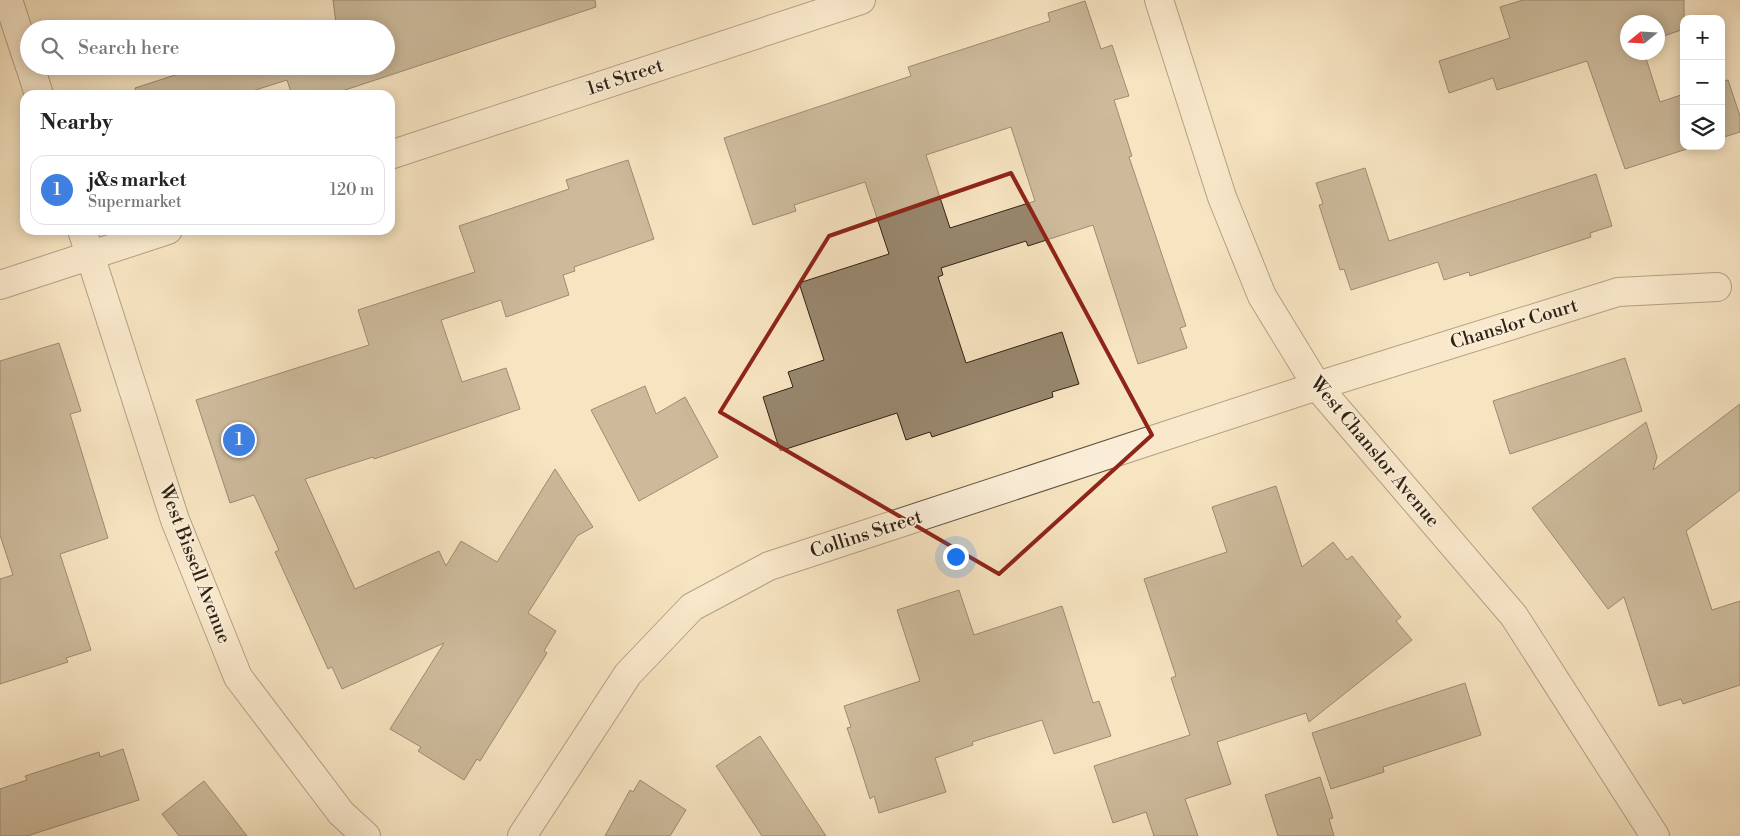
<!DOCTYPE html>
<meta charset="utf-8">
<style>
body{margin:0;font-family:"Libre Bodoni",serif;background:#f2f2f2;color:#222}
.controls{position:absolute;right:15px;top:15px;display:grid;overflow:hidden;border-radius:10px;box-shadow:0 2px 12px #0003}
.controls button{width:45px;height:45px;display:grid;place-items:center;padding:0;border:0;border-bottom:1px solid #e0e0e0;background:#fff;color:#222;font:25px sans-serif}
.compass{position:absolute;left:1620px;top:15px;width:45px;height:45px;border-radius:50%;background:#fff;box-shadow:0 2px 12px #0003;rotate:252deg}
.you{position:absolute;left:955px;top:556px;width:18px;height:18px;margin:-12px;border:4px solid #fff;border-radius:50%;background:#1a73e8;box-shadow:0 0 0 8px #1a73e833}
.badge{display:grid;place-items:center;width:32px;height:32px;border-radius:50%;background:#8f2418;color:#fff;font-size:16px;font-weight:700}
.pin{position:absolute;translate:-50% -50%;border:2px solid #fff;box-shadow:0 1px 5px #0006}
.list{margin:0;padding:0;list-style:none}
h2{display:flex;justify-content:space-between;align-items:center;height:65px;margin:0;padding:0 20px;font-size:21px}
h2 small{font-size:16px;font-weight:400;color:#767676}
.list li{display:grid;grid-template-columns:32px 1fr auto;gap:15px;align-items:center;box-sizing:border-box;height:70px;margin:0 10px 10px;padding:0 10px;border:1px solid #e0e0e0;border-radius:15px}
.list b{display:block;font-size:19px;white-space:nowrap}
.list p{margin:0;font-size:16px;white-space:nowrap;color:#767676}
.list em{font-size:16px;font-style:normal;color:#767676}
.icon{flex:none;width:28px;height:28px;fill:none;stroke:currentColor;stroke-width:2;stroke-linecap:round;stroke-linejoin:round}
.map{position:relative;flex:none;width:1740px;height:836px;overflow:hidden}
.search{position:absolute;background:#fff;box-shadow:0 2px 12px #0003;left:20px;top:20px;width:375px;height:55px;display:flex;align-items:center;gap:12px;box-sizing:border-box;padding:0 18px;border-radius:28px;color:#767676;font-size:19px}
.panel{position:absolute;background:#fff;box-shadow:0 2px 12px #0003;left:20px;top:90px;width:375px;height:145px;border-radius:15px}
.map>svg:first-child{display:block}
.building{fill:#98876e;stroke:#312214;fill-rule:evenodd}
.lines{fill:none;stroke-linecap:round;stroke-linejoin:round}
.minor-casing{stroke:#62523f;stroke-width:30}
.minor{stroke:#faedd7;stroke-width:28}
.marked{fill:none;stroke:#8f2418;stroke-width:4;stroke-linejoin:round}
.labels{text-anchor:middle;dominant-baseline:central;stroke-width:4;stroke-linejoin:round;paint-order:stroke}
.street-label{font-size:19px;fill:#312214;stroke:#faedd7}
</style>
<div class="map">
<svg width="1740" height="836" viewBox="0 0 1740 836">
<rect width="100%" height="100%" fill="#f7e4c1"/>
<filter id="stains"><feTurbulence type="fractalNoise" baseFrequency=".004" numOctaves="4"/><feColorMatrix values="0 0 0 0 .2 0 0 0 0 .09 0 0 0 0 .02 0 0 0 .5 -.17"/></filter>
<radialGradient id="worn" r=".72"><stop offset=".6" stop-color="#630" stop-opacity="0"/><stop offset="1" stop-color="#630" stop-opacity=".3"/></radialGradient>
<!-- building -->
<g class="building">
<polygon points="333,0 595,0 596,7 330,95 292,95 287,80 240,95 136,95 135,88 203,66 386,66 386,29 318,29 336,23"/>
<polygon points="1523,0 1684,0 1684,29 1658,38 1658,22 1628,22 1628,52 1644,52 1660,102 1684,94 1684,146 1696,146 1625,169 1587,61 1497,90 1493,78 1449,93 1439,61 1510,38 1500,7"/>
<path d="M1085,1l16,48 11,-4 17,51 -15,4 18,56 -3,1 57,169 -6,2 7,20 -49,16 -45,-139 -65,21 -2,-5 -85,27 2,7 -5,2 28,86 96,-31 17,52 -27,8 1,5 -121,40 -2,-5 -24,8 -9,-27 -117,38 -17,-54 30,-10 -5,-15 36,-12 -25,-77 90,-29 -24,-72 -71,23 2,6 -43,14 -29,-87 187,-62 -3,-9 142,-46 -2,-8zM1011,127l24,74 -85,27 -24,-73z"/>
<polygon points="1728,80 1740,116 1740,132 1721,138 1721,82"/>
<polygon points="628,160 654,239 574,267 575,271 563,275 569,295 506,317 501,300 441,320 462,382 506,368 520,409 374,459 373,457 305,479 355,589 439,551 446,566 461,541 497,562 555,469 593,527 577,536 528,613 556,631 544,651 547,653 520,697 480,761 477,759 464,780 418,751 421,747 390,729 444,643 342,689 332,667 328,669 275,552 279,550 254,495 230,503 196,400 369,345 358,310 475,272 459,226 569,189 566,180"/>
<polygon points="1365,168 1389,241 1596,174 1612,226 1590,233 1591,237 1470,276 1469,272 1444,280 1438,262 1351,290 1344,269 1340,270 1319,205 1323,204 1316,183"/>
<polygon points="59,343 81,411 70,414 108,538 60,554 91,650 66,658 68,662 0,684 0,579 13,575 0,535 0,361"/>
<polygon points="1625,358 1642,411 1510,454 1493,401"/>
<polygon points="645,386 656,414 685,397 718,457 639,501 591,410"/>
<polygon points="1740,404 1740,490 1686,531 1712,610 1740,601 1740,685 1683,704 1681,699 1659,706 1624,597 1608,609 1532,508 1646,422 1657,457 1653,470"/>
<polygon points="1276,486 1302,567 1333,542 1347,560 1352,556 1401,617 1396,621 1412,640 1309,722 1306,713 1217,742 1231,784 1185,799 1198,836 1154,836 1146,812 1113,823 1094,766 1190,735 1171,678 1176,676 1144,579 1227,552 1212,507"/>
<polygon points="959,590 974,635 1062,606 1093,703 1099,701 1111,736 1054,754 1042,720 972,742 973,745 935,758 946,792 879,813 874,796 870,799 854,748 847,728 851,727 844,706 920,681 897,610"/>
<polygon points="1465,683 1481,735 1383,767 1384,772 1331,789 1312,733"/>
<polygon points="760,736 826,836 762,836 716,766"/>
<polygon points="123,749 139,800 27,836 0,836 0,789 27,780 25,776 99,752 100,757"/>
<polygon points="1320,777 1333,818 1329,819 1334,836 1278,836 1265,795"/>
<polygon points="640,780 686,810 670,836 605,836 630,790 633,792"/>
<polygon points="204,781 227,810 247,836 179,836 162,814"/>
</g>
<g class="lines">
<defs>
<g id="minor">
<polyline points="8,0 29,64"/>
<polyline points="1159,0 1222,197 1262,296 1317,386 1514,616 1655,836"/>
<polyline points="30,66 39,95"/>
<polyline points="390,155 861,0"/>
<polyline points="82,230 175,520 238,677 341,813 366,836"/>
<polyline points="0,285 168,230"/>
<polyline points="522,836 628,674 692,607 769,566 1317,386 1618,292 1717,287"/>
</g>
</defs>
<!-- minor casing -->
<use href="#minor" class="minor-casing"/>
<!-- minor -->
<use href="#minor" class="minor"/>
</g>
<!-- marked area -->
<path d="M0 0H1740V836H0ZM1011,173l141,262 -153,139 -279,-162 109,-176z" fill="#f7e4c1" fill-opacity=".55" fill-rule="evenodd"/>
<path class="marked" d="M1011,173l141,262 -153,139 -279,-162 109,-176z"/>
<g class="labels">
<!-- street labels -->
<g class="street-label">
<text transform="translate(625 77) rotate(-18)">1st Street</text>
<text transform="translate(1514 324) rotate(-17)">Chanslor Court</text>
<text transform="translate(1375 452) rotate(50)">West Chanslor Avenue</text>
<text transform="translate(866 534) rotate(-18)">Collins Street</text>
<text transform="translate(195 564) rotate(69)">West Bissell Avenue</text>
</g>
</g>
<rect width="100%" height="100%" filter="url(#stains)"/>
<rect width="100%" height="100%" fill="url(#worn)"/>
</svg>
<div class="controls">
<button>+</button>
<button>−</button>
<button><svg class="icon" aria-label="layers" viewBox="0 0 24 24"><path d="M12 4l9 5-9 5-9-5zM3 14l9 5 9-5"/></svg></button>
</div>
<svg class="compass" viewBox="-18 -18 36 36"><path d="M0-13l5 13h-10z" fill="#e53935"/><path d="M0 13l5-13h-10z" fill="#767676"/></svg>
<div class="you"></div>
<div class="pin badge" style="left:239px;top:440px;background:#3f7fe0">1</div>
<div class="search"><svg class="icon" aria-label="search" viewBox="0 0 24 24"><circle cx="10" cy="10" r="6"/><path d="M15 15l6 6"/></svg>Search here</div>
<section class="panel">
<h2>Nearby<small></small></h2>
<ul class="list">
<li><span class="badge" style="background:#3f7fe0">1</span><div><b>j&amp;s market</b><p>Supermarket</p></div><em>120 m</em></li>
</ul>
</section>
</div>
